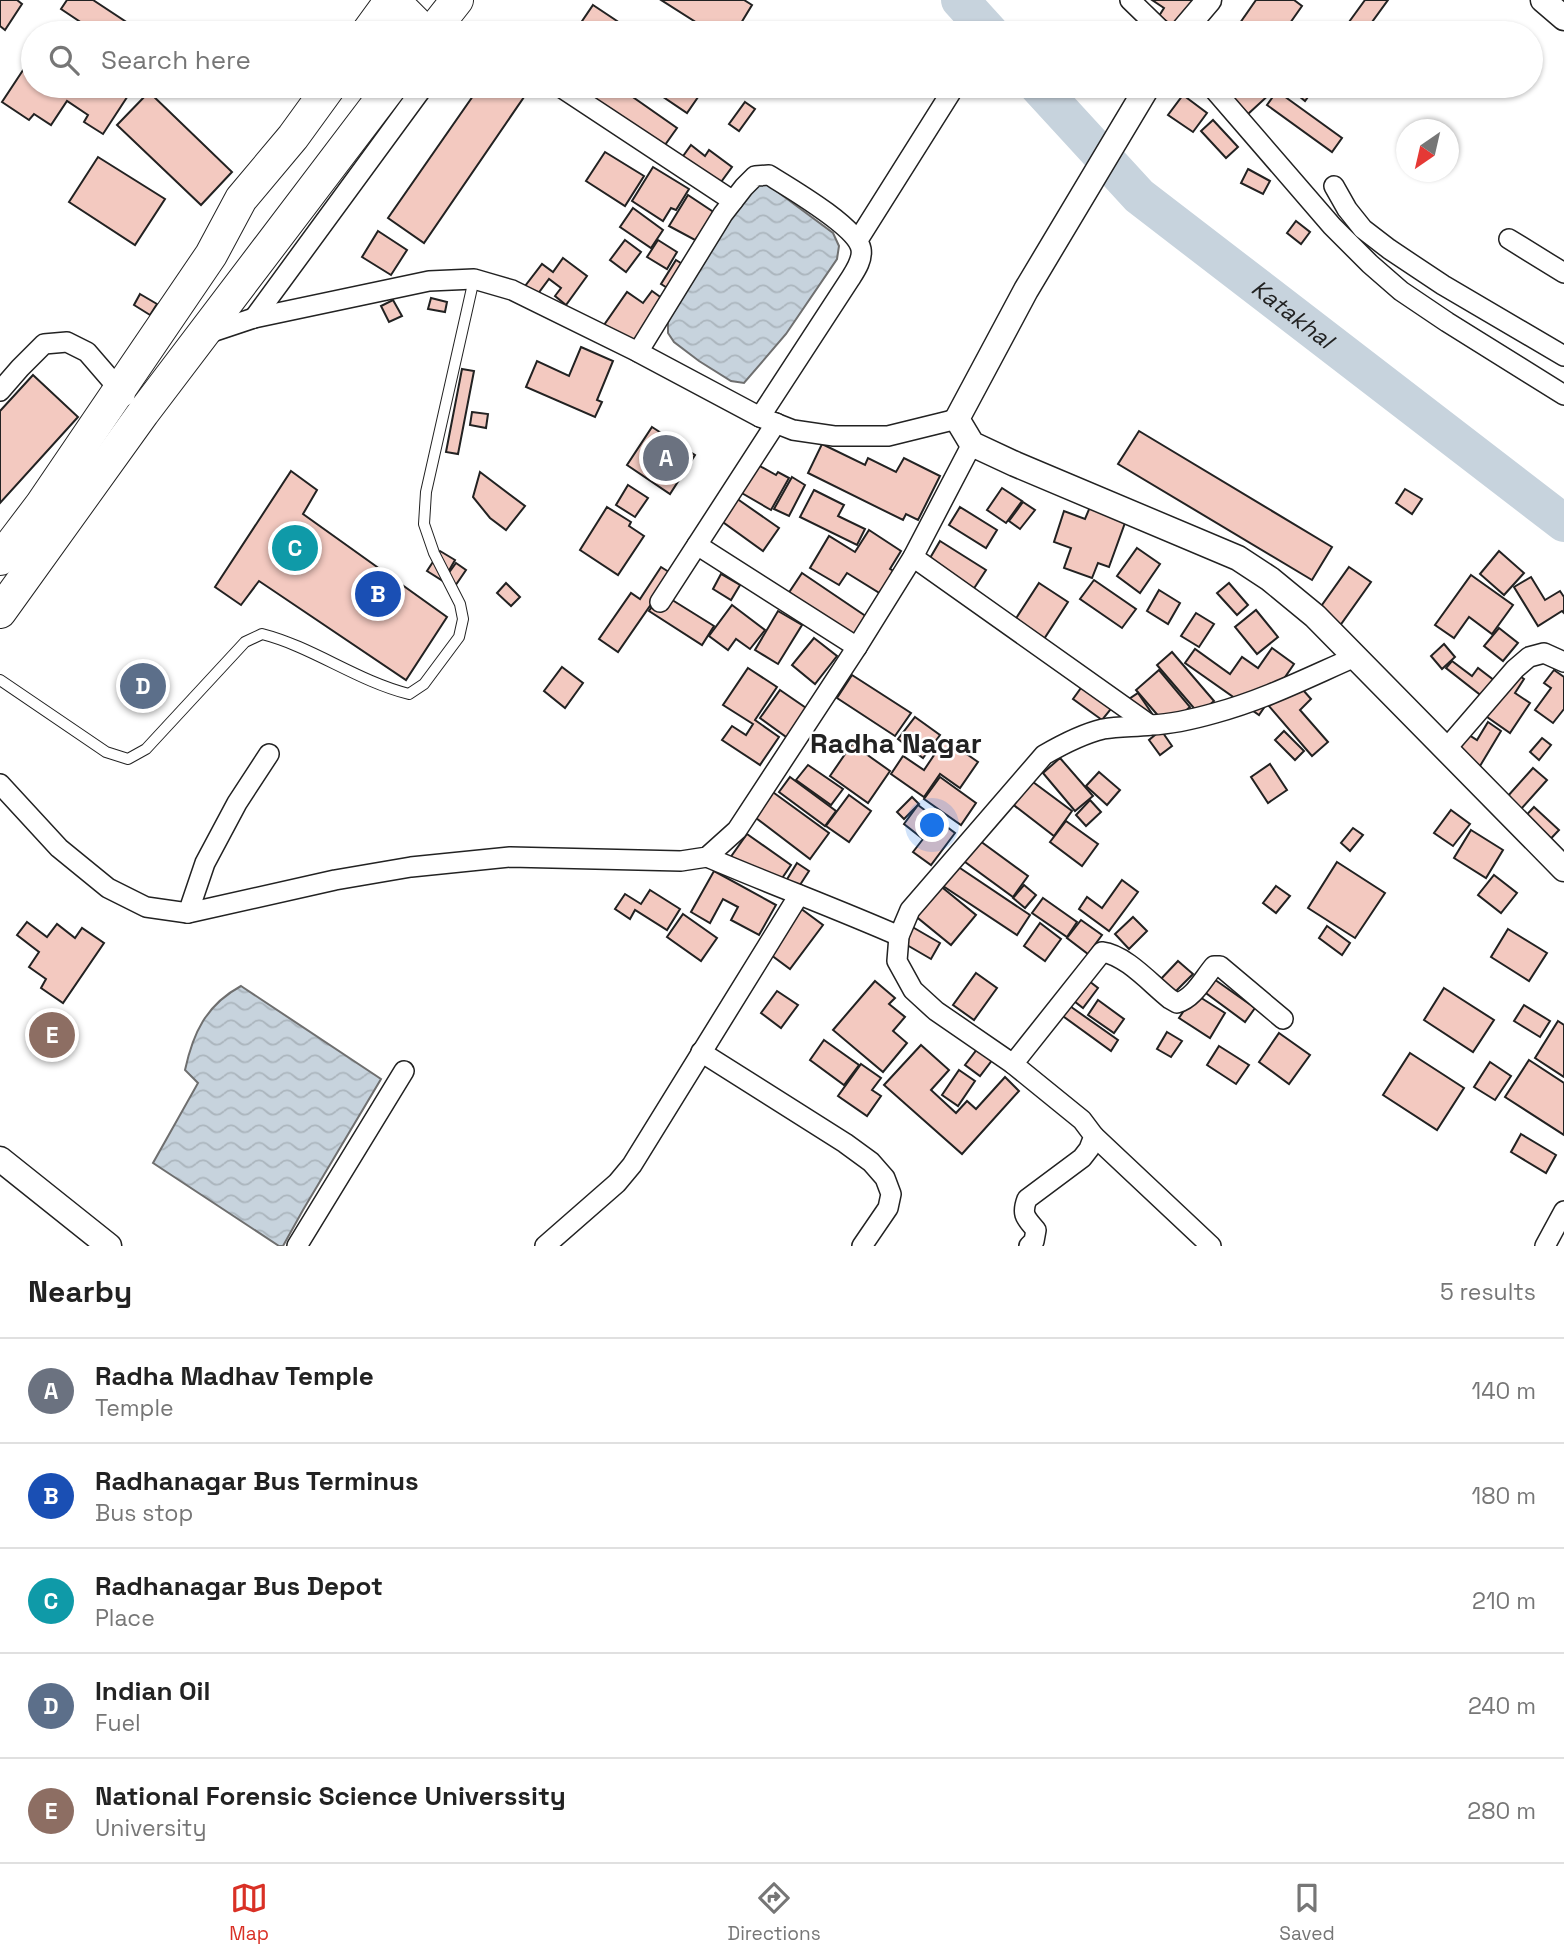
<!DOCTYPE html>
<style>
body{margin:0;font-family:"Space Grotesk",sans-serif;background:#f2f2f2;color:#222}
.compass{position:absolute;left:1396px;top:119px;width:63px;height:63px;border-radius:50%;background:#fff;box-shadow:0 2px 5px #0004;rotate:214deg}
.you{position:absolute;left:933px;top:826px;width:24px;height:24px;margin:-18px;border:5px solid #fff;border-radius:50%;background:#1a73e8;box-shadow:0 0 0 10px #1a73e833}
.badge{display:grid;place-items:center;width:46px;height:46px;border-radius:50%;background:#d93025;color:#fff;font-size:23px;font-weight:700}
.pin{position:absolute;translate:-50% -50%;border:4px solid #fff;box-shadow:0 2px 7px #0006}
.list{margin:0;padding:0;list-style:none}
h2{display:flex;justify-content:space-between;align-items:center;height:91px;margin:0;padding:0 28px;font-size:30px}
h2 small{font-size:23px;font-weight:400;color:#767676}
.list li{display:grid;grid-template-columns:46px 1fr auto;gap:21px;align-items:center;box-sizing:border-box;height:105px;padding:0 28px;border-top:2px solid #e0e0e0}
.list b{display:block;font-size:26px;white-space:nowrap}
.list p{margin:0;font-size:23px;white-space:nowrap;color:#767676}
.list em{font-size:23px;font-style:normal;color:#767676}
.icon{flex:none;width:38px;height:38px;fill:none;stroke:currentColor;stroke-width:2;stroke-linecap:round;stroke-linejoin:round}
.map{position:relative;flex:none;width:1564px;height:1246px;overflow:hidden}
.search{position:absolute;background:#fff;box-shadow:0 2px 5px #0004;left:21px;right:21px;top:21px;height:77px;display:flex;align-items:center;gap:18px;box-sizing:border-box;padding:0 24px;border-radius:38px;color:#767676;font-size:26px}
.sheet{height:616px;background:#fff}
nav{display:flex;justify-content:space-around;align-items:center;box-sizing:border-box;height:98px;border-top:2px solid #e0e0e0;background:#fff;font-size:19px;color:#767676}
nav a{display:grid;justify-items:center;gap:4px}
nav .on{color:#d93025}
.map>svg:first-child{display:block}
.water{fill:url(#water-waves);stroke:#6f6f6f;stroke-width:2}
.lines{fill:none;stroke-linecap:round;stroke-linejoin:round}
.river{stroke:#c7d3dd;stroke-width:38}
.building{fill:#f3c9c0;stroke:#222;stroke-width:2}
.service-casing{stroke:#222;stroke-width:12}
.minor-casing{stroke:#222;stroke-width:22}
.tertiary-casing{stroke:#222;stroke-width:27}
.primary-casing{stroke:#222;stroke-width:34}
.service{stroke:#fff;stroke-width:10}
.minor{stroke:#fff;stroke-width:19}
.tertiary{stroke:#fff;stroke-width:24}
.primary{stroke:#fff;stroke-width:32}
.labels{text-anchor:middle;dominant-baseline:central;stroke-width:5;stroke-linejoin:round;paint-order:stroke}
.water-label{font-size:23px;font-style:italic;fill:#222;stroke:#fff}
.district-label{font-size:28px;font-weight:bold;fill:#222;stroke:#fff}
</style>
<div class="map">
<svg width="1564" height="1246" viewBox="0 0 1564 1246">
<defs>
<pattern id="water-waves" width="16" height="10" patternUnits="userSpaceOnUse" patternTransform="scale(1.75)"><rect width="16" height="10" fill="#c7d3dd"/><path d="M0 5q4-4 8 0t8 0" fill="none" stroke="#abb5bd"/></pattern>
</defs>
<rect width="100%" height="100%" fill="#fff"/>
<!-- water -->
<g class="water">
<polygon points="767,184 833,233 839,246 837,259 786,334 744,383 731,381 699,361 674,342 668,333 668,316 746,195 756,186"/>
<path d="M241,986l140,93 -78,131 -20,36h-4l-126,-83 45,-80 -13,-13c8,-37 21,-65 56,-84z"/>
</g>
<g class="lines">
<!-- river -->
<g class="river">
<polyline points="960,0 990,33"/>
<path id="s1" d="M1038,86l101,110 425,327"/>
</g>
</g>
<!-- building -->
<g class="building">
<polygon points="0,0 17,0 22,4 5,30 0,26"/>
<polygon points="67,0 93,0 143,33 97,33 61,9"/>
<polygon points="661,0 744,0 752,5 735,33 713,33"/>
<polygon points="1152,0 1200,0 1179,30 1159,16 1164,8"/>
<polygon points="1256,0 1294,0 1302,6 1283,33 1233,33"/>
<polygon points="1365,0 1388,0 1364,33 1349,22"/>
<polygon points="593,5 635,33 574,33"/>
<polygon points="33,55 33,86 130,86 133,88 103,134 84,122 88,115 67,101 51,125 34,114 29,120 2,102"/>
<polygon points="480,86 507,86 524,97 424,243 388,218"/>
<polygon points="552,86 617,86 677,128 655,159"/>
<polygon points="647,86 703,86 705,87 687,113"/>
<polygon points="1222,86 1267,86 1272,92 1248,114"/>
<polygon points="1287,86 1316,86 1305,101"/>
<polygon points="1277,91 1342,138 1332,152 1267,105"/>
<polygon points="149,92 232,172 201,205 117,125"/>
<polygon points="1183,95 1207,113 1193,132 1168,115"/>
<polygon points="745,102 755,109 739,131 729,124"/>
<polygon points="1213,120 1238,147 1226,158 1201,131"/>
<polygon points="691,145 705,156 709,150 732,167 713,193 676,166"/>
<polygon points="605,152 644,176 625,206 586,181"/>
<polygon points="98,157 165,199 135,245 69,202"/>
<polygon points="653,167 689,189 676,210 671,208 663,221 632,201"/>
<polygon points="1248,169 1270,181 1263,194 1241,183"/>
<polygon points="688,195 715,213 695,240 669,226"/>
<polygon points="633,208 663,230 651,248 620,227"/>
<polygon points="1296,221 1310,232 1301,244 1287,233"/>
<polygon points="378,231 407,250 391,275 362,257"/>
<polygon points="625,240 641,252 626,272 610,260"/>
<polygon points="658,240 677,252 667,269 647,257"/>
<polygon points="563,258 587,276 566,305 555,296 561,288 549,279 534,299 522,290 542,264 553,272"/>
<polygon points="676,260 692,270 677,294 661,284"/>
<polygon points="652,291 670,304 638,349 604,325 627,292 643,303"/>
<polygon points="140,294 157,304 150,315 134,305"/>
<polygon points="431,298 447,302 445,312 428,309"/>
<polygon points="393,300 402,316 389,322 381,306"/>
<polygon points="581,347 613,361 597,400 602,402 595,417 526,387 537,361 569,376"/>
<polygon points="462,369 474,371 458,454 446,452"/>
<polygon points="33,375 78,417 0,503 0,411"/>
<polygon points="472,412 488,414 486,428 470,425"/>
<polygon points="652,427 695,455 670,494 627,465"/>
<polygon points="1139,431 1332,547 1312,580 1118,464"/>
<polygon points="822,444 865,465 868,458 896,472 904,458 940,476 918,520 906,514 903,520 808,473"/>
<polygon points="749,460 776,475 778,472 789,478 771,510 733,488"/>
<polygon points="291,471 317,490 303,514 447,617 406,680 259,581 241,605 215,587"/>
<polygon points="480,472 525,506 506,530 490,518 473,497"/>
<polygon points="792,477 805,485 789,516 774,509"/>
<polygon points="628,485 648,498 635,517 616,505"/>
<polygon points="1002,488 1022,501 1006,523 987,510"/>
<polygon points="1405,489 1422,499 1412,514 1396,503"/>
<polygon points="814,490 844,505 838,516 865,529 857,545 800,517"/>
<polygon points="736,498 779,528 763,551 720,520"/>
<polygon points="1023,502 1035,510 1020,529 1009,521"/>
<polygon points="607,507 631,522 629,526 644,536 618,575 580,550"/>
<polygon points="960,507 997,530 986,548 949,525"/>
<polygon points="1090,507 1126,520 1109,567 1098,563 1092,578 1064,568 1071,548 1054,542 1064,511 1085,519"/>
<polygon points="869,530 901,551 890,569 899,574 886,597 847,573 839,585 810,568 829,536 855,552"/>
<polygon points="940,541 986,570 971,593 926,565"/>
<polygon points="1137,548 1160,564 1140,593 1117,576"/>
<polygon points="440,551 455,560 443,581 427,571"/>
<polygon points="1499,551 1524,573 1504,595 1480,574"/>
<polygon points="456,563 466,570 453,589 443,581"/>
<polygon points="661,567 672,574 618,652 599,639 631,593 640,599"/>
<polygon points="1349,567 1371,582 1334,634 1312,619"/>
<polygon points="802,573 870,619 852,646 784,600"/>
<polygon points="721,574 740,585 731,600 713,589"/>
<polygon points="1471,575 1513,605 1492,634 1469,617 1454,638 1435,625"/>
<polygon points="1531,577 1545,600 1560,591 1564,597 1564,613 1562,611 1538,626 1514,587"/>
<polygon points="1094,580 1136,609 1122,628 1080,599"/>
<polygon points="506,583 520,597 511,606 497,593"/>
<polygon points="1039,583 1068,602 1044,639 1015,620"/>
<polygon points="1229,583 1248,605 1237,615 1217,593"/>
<polygon points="1159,590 1180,603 1168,624 1147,611"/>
<polygon points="661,593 714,626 702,645 649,611"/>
<polygon points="732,605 765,630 750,649 736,639 728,650 709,636"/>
<polygon points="1256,610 1278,637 1257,654 1235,627"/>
<polygon points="778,611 802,625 778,664 755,650"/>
<polygon points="1196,613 1214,624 1199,647 1181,636"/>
<polygon points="1499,628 1518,643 1503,661 1484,646"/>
<polygon points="814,638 837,656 815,684 792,665"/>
<polygon points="1444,644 1455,657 1442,669 1431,656"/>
<polygon points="1272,648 1294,664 1259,715 1185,663 1195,649 1230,674 1242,657 1258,668"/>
<polygon points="1172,652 1214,701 1199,714 1157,665"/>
<polygon points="1452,661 1472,676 1478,668 1495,681 1483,697 1446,668"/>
<polygon points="562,667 583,683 565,708 544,691"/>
<polygon points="748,668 777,687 755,720 779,737 760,765 722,740 732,726 746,735 753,724 723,705"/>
<polygon points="1510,669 1524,679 1515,693 1530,703 1510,733 1480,712"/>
<polygon points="1159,670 1190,707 1167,726 1136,690"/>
<polygon points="1554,670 1564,677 1564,709 1553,723 1535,710 1551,688 1544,683"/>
<polygon points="852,675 911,713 895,736 837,698"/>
<polygon points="1086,681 1115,704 1102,720 1073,699"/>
<polygon points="1296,682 1311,699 1300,710 1328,742 1312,756 1269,706"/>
<polygon points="780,690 809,710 789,739 760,718"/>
<polygon points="1138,693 1155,718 1120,705"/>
<polygon points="915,717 940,735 923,758 898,739"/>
<polygon points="1488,722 1501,731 1477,771 1447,753 1461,730 1477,740"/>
<polygon points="1161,730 1172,746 1160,755 1149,740"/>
<polygon points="1284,731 1304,751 1295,760 1275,740"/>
<polygon points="1542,738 1551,745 1539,760 1530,752"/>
<polygon points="945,739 978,762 960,788 940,774 924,797 891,774 903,756 924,770"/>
<polygon points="852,744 890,771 868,803 830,776"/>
<polygon points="1060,758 1093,796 1075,811 1043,773"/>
<polygon points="1270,764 1287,790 1268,803 1251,777"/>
<polygon points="808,765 843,789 831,805 796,780"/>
<polygon points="1533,768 1547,780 1513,818 1499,806"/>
<polygon points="1099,772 1120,790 1107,805 1086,786"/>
<polygon points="790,777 836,811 825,826 779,792"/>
<polygon points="940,777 976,803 961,825 924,799"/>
<polygon points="1029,779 1072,811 1054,836 1011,803"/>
<polygon points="770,790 829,833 810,859 752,815"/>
<polygon points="849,795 871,811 849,842 826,826"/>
<polygon points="912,797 919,804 904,819 897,812"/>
<polygon points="1090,800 1101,812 1086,826 1076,815"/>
<polygon points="918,805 955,833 931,865 913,852 923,839 904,824"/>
<polygon points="1534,807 1559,830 1542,848 1517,825"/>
<polygon points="1451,810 1470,824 1453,846 1434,833"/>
<polygon points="1066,821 1098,844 1082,866 1050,842"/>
<polygon points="1353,828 1363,835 1350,851 1341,843"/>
<polygon points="1471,830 1503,850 1486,878 1454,858"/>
<polygon points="747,834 791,865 774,890 730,858"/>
<polygon points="976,838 1028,876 1013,897 961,859"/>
<polygon points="1337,862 1385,893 1355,938 1308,908"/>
<polygon points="797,863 809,871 798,888 786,881"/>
<polygon points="954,864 1030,915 1017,935 940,884"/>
<polygon points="714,871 776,905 759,935 731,920 738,907 723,899 710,923 691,912"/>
<polygon points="1494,875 1517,893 1501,913 1478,895"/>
<polygon points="1122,880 1138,892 1109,931 1079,909 1087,897 1102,908"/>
<polygon points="938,884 976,915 951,945 913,914"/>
<polygon points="1024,885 1036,895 1025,908 1013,898"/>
<polygon points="1276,886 1290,896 1276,913 1263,903"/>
<polygon points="650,890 680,909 667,930 635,910 630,919 615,909 625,894 641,904"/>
<polygon points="1043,898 1077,922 1067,937 1032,913"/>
<polygon points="796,905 823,925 790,969 763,949"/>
<polygon points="683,914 717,938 701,961 667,937"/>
<polygon points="1133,917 1147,931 1129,949 1115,934"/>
<polygon points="1081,920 1102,935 1088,954 1067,938"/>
<polygon points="27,922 47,937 57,924 75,938 82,928 104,943 63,1003 41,988 46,979 29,967 39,952 17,935"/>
<polygon points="1040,923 1061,939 1045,961 1024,946"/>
<polygon points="909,925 940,943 931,959 900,941"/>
<polygon points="1327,926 1350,943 1342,955 1319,938"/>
<polygon points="1508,929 1547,953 1529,981 1491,957"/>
<polygon points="1178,961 1193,974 1173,994 1159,981"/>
<polygon points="1204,972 1255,1008 1245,1022 1195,985"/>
<polygon points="976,973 997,988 974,1020 953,1005"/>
<polygon points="1080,974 1098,988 1083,1008 1065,994"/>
<polygon points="875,981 895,998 889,1004 905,1017 893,1031 907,1043 883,1072 833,1030"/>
<polygon points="1444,988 1494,1020 1473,1052 1424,1020"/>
<polygon points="777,991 798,1005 781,1028 761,1013"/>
<polygon points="1195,994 1225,1013 1210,1038 1179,1018"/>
<polygon points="1098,1000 1124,1019 1114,1033 1088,1015"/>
<polygon points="1067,1004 1118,1040 1111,1051 1060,1014"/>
<polygon points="1524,1005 1550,1021 1540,1037 1514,1021"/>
<polygon points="1558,1021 1564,1025 1564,1077 1535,1058"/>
<polygon points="1167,1032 1182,1041 1171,1057 1157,1049"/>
<polygon points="1279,1033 1310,1055 1289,1084 1259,1062"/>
<polygon points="824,1040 859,1065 844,1085 810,1060"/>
<polygon points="921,1045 949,1070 931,1090 956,1113 967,1101 976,1109 1005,1077 1019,1091 962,1154 884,1085"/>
<polygon points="1219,1046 1249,1065 1236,1084 1207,1065"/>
<polygon points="978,1048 993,1059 980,1076 965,1065"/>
<polygon points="1410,1053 1464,1088 1437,1130 1383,1095"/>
<polygon points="1529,1060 1564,1083 1564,1135 1505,1097"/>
<polygon points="1490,1062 1511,1076 1495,1100 1474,1087"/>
<polygon points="861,1064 881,1078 872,1090 881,1096 867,1116 838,1096"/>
<polygon points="959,1070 975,1081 958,1106 942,1095"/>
<polygon points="1521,1134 1556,1155 1546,1173 1511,1152"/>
</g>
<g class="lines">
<defs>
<path id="service" d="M0,680l106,72 22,7 18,-10 99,-107 17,-8c51,13 95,47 147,60l15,-10 35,-47 4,-18 -3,-15 -26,-51 -10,-29 2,-32 48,-213"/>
<g id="minor">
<polyline points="1130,0 1164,33"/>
<polyline points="559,86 733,201"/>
<polyline points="1211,86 1332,226 1370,264 1401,291 1447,322 1564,395"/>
<polyline points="1334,186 1347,209 1363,229 1389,249 1443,285 1564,356"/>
<polyline points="1509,239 1564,273"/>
<polyline points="858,240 955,86"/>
<polyline points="254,318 424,86"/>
<polyline points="206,334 254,318 429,281 474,279 512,290 638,352 760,417 793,430 834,436 888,436 957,419"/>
<path d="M638,352l85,-138 21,-27 11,-11 14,-1c21,13 88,52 92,74 2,11 -6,22 -11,30l-90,138"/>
<polyline points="0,391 20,368 44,344 67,342 87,352 125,396"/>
<polyline points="697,545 857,647"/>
<polyline points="913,557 1150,725"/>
<polyline points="660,602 776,423"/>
<polyline points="1446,749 1515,669 1529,657 1544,653 1564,662"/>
<polyline points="0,784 59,848 108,888 146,907 188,913 335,880 411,867 510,857 681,861 707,857 737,830 857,647 913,557 972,444"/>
<path d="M707,857c63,27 128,51 192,79"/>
<polyline points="188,913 205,863 237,803 269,754"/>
<polyline points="701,1052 845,1143 871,1162 885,1178 891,1194 888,1208 862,1246"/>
<path d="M1013,1064l89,-112c24,3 49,32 68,47l7,4c17,-5 26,-24 37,-37h6l63,53"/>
<polyline points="1094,1136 1211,1246"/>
<polyline points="297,1246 404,1071"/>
<polyline points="545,1246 617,1183 632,1165 799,895"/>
<path d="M1029,1246l5,-5 2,-11c-10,-12 -15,-15 -9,-31l55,-41 7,-9 5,-13 -12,-16 -69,-56 -77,-53 -23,-21 -16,-29 2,-25 11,-26 134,-155c19,-11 38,-21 59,-26 17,-3 32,-2 48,-4 22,-1 43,-6 64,-12 49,-13 94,-36 140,-56"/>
<polyline points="1545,1246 1564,1211"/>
</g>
<g id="tertiary">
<polyline points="1543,0 1564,18"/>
<polyline points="1181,33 1209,0"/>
<polyline points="1148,86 1026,290 957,419 972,444 1015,464 1238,558 1270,579 1315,616 1564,869"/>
<polyline points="0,1159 109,1246"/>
</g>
<g id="primary">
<polyline points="393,0 426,33"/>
<polyline points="367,33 391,0"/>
<polyline points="431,33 457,0"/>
<polyline points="0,559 41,505 211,255 241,199 293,137 330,86"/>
<polyline points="0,612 143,413 391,86"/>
</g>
</defs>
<!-- service casing -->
<use href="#service" class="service-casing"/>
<!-- minor casing -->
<use href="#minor" class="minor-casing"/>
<!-- tertiary casing -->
<use href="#tertiary" class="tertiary-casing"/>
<!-- primary casing -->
<use href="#primary" class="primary-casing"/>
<!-- service -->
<use href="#service" class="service"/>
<!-- minor -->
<use href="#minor" class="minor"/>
<!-- tertiary -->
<use href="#tertiary" class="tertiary"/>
<!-- primary -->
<use href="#primary" class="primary"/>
</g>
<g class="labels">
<!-- water labels -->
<g class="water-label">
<text stroke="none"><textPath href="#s1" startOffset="343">Katakhal</textPath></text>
</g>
<!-- district labels -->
<g class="district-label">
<text x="896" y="743">Radha Nagar</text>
</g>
</g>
</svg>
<svg class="compass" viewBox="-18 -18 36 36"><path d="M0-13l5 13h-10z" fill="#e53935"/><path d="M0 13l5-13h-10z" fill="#767676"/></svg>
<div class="you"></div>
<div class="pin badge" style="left:666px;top:458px;background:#6b7280">A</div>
<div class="pin badge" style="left:378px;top:594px;background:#1a4fb4">B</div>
<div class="pin badge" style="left:295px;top:548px;background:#0f9aa8">C</div>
<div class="pin badge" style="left:143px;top:686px;background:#5c6f8a">D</div>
<div class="pin badge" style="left:52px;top:1035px;background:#8d6e63">E</div>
<div class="search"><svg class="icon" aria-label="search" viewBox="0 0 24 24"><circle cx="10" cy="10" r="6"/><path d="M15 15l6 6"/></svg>Search here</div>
</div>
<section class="sheet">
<h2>Nearby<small>5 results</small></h2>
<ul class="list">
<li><span class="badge" style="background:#6b7280">A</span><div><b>Radha Madhav Temple</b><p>Temple</p></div><em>140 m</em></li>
<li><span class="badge" style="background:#1a4fb4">B</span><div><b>Radhanagar Bus Terminus</b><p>Bus stop</p></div><em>180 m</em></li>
<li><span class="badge" style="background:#0f9aa8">C</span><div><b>Radhanagar Bus Depot</b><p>Place</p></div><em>210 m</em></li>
<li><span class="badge" style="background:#5c6f8a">D</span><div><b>Indian Oil</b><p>Fuel</p></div><em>240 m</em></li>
<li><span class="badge" style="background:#8d6e63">E</span><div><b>National Forensic Science Universsity</b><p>University</p></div><em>280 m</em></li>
</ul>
</section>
<nav>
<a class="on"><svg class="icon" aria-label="map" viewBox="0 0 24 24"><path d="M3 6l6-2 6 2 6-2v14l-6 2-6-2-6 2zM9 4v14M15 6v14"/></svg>Map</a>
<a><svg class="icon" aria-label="directions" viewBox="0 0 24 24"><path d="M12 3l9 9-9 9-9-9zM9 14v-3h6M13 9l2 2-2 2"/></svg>Directions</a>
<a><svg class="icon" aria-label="saved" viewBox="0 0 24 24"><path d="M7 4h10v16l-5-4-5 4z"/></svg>Saved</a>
</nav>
